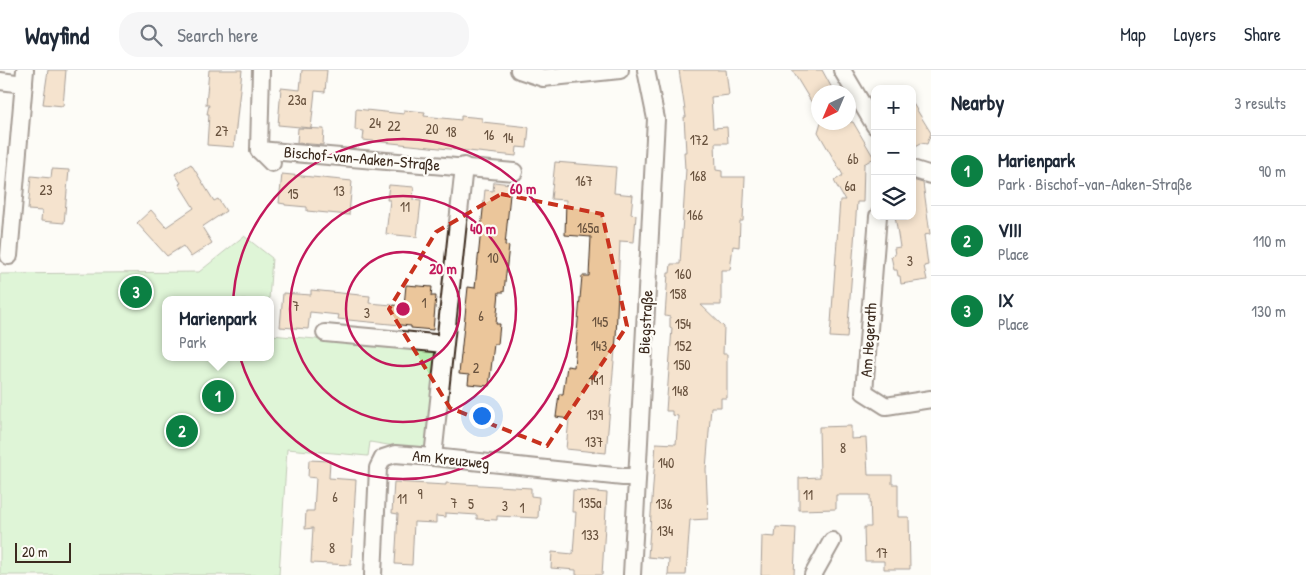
<!DOCTYPE html>
<meta charset="utf-8">
<style>
body{margin:0;font-family:"Patrick Hand",sans-serif;background:#f6f6f7;color:#1f2937}
.controls{position:absolute;right:15px;top:15px;display:grid;overflow:hidden;border-radius:10px;box-shadow:0 2px 8px #0003}
.controls button{width:45px;height:45px;display:grid;place-items:center;padding:0;border:0;border-bottom:1px solid #e0e1e3;background:#fff;color:#1f2937;font:25px sans-serif}
.compass{position:absolute;left:811px;top:15px;width:45px;height:45px;border-radius:50%;background:#fff;box-shadow:0 2px 8px #0003;rotate:224deg}
.scale{position:absolute;left:15px;bottom:12px;width:56px;box-sizing:border-box;padding-left:5px;border:2px solid #3b2a1e;border-top:0;font-size:14px;line-height:18px;white-space:nowrap;color:#3b2a1e;-webkit-text-stroke:4px #fdfcf7;paint-order:stroke}
.you{position:absolute;left:481px;top:345px;width:18px;height:18px;margin:-12px;border:4px solid #fff;border-radius:50%;background:#1a73e8;box-shadow:0 0 0 8px #1a73e833}
.badge{display:grid;place-items:center;width:32px;height:32px;border-radius:50%;background:#0b8043;color:#fff;font-size:16px;font-weight:700}
.pin{position:absolute;translate:-50% -50%;border:2px solid #fff;box-shadow:0 1px 5px #0006}
.popup{position:absolute;left:162px;top:226px;width:112px;height:65px;box-sizing:border-box;display:grid;place-content:center;border-radius:10px;background:#fff;filter:drop-shadow(0 1px 4px #0005);font-size:16px;white-space:nowrap;color:#747a83}
.popup b{font-size:19px;color:#1f2937}
.popup::after{content:'';position:absolute;left:50%;top:100%;margin-left:-10px;border:10px solid transparent;border-top-color:#fff}
.list{margin:0;padding:0;list-style:none}
h2{display:flex;justify-content:space-between;align-items:center;height:65px;margin:0;padding:0 20px;font-size:21px}
h2 small{font-size:16px;font-weight:400;color:#747a83}
.list li{display:grid;grid-template-columns:32px 1fr auto;gap:15px;align-items:center;box-sizing:border-box;height:70px;padding:0 20px;border-top:1px solid #e0e1e3}
.list b{display:block;font-size:19px;white-space:nowrap}
.list p{margin:0;font-size:16px;white-space:nowrap;color:#747a83}
.list em{font-size:16px;font-style:normal;color:#747a83}
.icon{flex:none;width:28px;height:28px;fill:none;stroke:currentColor;stroke-width:2;stroke-linecap:round;stroke-linejoin:round}
.map{position:relative;flex:none;width:931px;height:505px;overflow:hidden}
header{display:flex;align-items:center;gap:30px;box-sizing:border-box;height:70px;padding:0 25px;background:#fff;border-bottom:1px solid #e0e1e3}
header strong{font-size:24px}
nav{display:flex;gap:28px;margin-inline-start:auto;font-size:18px}
.search{width:350px;height:45px;background:#f6f6f7;display:flex;align-items:center;gap:12px;box-sizing:border-box;padding:0 18px;border-radius:20px;color:#747a83;font-size:19px}
main{display:flex}
aside{flex:1;background:#fff}
.map>svg:first-child{display:block}
.green{fill:#baeeb0;stroke:#7a8c67}
.building{fill:#ebc69b;stroke:#3b2a1e}
.lines{fill:none;stroke-linecap:round;stroke-linejoin:round}
.street-casing{stroke:#3b2a1e;stroke-width:20}
.street{stroke:#fdfcf7;stroke-width:16}
.marked{fill:none;stroke:#c8321e;stroke-width:4;stroke-dasharray:10 6;stroke-linejoin:round}
.ring{fill:none;stroke:#c2185b;stroke-width:2.5}
.labels{text-anchor:middle;dominant-baseline:central;stroke-width:4.5;stroke-linejoin:round;paint-order:stroke}
.number-label{font-size:14px;fill:#67513d}
.street-label{font-size:16px;fill:#3b2a1e;stroke:#fdfcf7}
.centre{fill:#c2185b;stroke:#fdfcf7;stroke-width:2.5}
.ring-label{font-size:15px;text-anchor:middle;font-weight:bold;fill:#c2185b;stroke:#fdfcf7;stroke-width:4.5;stroke-linejoin:round;paint-order:stroke}
</style>
<header>
<strong>Wayfind</strong>
<div class="search"><svg class="icon" aria-label="search" viewBox="0 0 24 24"><circle cx="10" cy="10" r="6"/><path d="M15 15l6 6"/></svg>Search here</div>
<nav><a>Map</a><a>Layers</a><a>Share</a></nav>
</header>
<main>
<div class="map">
<svg width="931" height="505" viewBox="0 0 931 505">
<rect width="100%" height="100%" fill="#fdfcf7"/>
<filter id="ink" filterUnits="userSpaceOnUse"><feTurbulence type="fractalNoise" baseFrequency=".02" numOctaves="2"/><feDisplacementMap in="SourceGraphic" scale="10" xChannelSelector="R" yChannelSelector="G"/><feConvolveMatrix kernelMatrix="1 2 1 2 8 2 1 2 1" color-interpolation-filters="sRGB"/></filter>
<g filter="url(#ink)">
<!-- green -->
<polygon class="green" points="244,166 272,188 269,230 166,230 166,287 270,287 271,265 439,280 431,382 370,372 368,386 287,379 279,505 0,505 0,204 199,202"/>
<!-- building -->
<g class="building">
<polygon points="48,0 66,0 63,36 43,34"/>
<polygon points="209,0 242,0 234,77 207,75 209,44 207,44 209,35 206,35"/>
<polygon points="302,0 327,0 325,22 315,21 311,58 278,55 281,18 300,20"/>
<polygon points="679,0 726,0 729,25 711,27 713,58 727,57 728,73 715,73 716,100 722,101 722,107 745,107 743,151 740,151 739,177 733,176 730,200 721,200 721,235 701,235 724,257 723,284 727,284 727,328 721,328 721,337 711,337 706,399 708,449 690,450 686,505 668,505 669,489 648,487 656,373 676,374 678,346 672,345 672,341 666,341 672,258 670,257 670,247 665,246 668,203 670,203 671,194 680,194 686,99 685,99 684,82 686,82 684,47 686,47"/>
<polygon points="792,0 822,0 833,20 828,22 818,22 818,29 812,33"/>
<polygon points="912,32 931,63 927,74 921,73 912,78"/>
<polygon points="356,39 404,44 404,40 425,42 424,46 461,50 461,46 472,47 482,48 482,52 529,57 527,78 517,77 516,86 363,70 364,61 355,60"/>
<polygon points="821,52 853,52 874,88 864,94 863,132 857,132 847,268 830,267 840,130 845,130 834,111 843,105 818,62"/>
<polygon points="298,58 324,59 323,75 297,73"/>
<polygon points="555,92 616,97 614,123 633,125 631,144 636,145 634,172 620,171 616,268 606,383 566,379 569,349 556,347 559,324 563,324 567,296 574,297 582,206 589,206 591,167 565,165 566,130 551,129"/>
<polygon points="191,94 214,131 218,129 226,141 202,157 212,173 191,187 183,176 167,186 137,153 151,140 166,157 194,138 179,114 181,113 175,104"/>
<polygon points="52,99 69,100 64,153 41,151 42,141 28,140 31,106 51,108"/>
<polygon points="282,104 352,111 349,145 307,141 307,137 285,135 285,134 279,133"/>
<polygon points="912,110 923,113 930,164 924,165 928,195 924,196 927,210 901,214 900,206 898,206 897,200 894,200 891,186 895,185 894,178 900,177 895,146 912,146"/>
<polygon points="494,112 511,114 505,175 509,176 505,212 504,222 499,222 496,254 500,254 498,274 494,274 489,316 468,314 469,305 459,304 468,217 475,218 485,120 493,121"/>
<polygon points="389,115 414,117 413,130 421,131 417,167 386,164 390,130 387,130"/>
<polygon points="406,215 432,217 431,226 436,226 433,260 411,258 411,256 338,249 339,245 310,242 308,259 280,257 283,223 311,225 311,220 370,226 369,233 404,236"/>
<polygon points="851,356 851,369 866,368 868,405 892,405 892,414 898,414 898,447 909,447 910,499 884,499 884,491 865,491 864,457 871,457 870,425 836,425 836,439 799,440 799,408 820,407 819,357"/>
<polygon points="309,390 330,391 329,408 356,410 351,495 311,493 313,458 305,459 306,441 314,441 316,408 308,407"/>
<polygon points="394,412 446,415 446,413 531,418 531,426 539,427 538,448 497,446 497,450 477,449 477,445 446,443 446,447 436,446 436,453 414,452 412,495 395,494 398,444 392,443"/>
<polygon points="573,420 607,423 602,505 576,505 576,500 551,498 552,482 573,484 576,442 572,442"/>
<polygon points="776,457 796,458 794,505 761,505 762,466 775,467"/>
</g>
<g class="lines">
<defs>
<g id="street">
<polyline points="261,0 259,80 272,93"/>
<polyline points="519,0 543,8 620,0"/>
<polyline points="842,0 875,56"/>
<polyline points="0,11 24,14"/>
<polyline points="259,80 514,102"/>
<polyline points="912,99 931,105"/>
<polyline points="878,146 864,322 886,336 931,329"/>
<polyline points="9,186 25,0"/>
<polyline points="325,263 445,274 433,387"/>
<polyline points="445,274 464,96"/>
<polyline points="373,505 378,398 383,388 395,384 433,387 623,407 636,407"/>
<polyline points="632,505 656,49 646,0"/>
<polyline points="813,505 832,471"/>
</g>
</defs>
<!-- street casing -->
<use href="#street" class="street-casing"/>
<!-- street -->
<use href="#street" class="street"/>
</g>
</g>
<!-- marked area -->
<path d="M0 0H931V505H0ZM501,124l101,20 25,112 -80,120 -97,-38 -61,-99 47,-77z" fill="#fdfcf7" fill-opacity=".55" fill-rule="evenodd"/>
<path class="marked" d="M501,124l101,20 25,112 -80,120 -97,-38 -61,-99 47,-77z"/>
<!-- distance rings -->
<g class="ring">
<circle cx="403" cy="239" r="57"/>
<circle cx="403" cy="239" r="113"/>
<circle cx="403" cy="239" r="170"/>
</g>
<g class="labels">
<!-- number labels -->
<g class="number-label">
<text x="297" y="29">23a</text>
<text x="375" y="52">24</text>
<text x="394" y="55">22</text>
<text x="432" y="58">20</text>
<text x="222" y="60">27</text>
<text x="451" y="61">18</text>
<text x="489" y="64">16</text>
<text x="508" y="67">14</text>
<text x="699" y="69">172</text>
<text x="853" y="88">6b</text>
<text x="698" y="105">168</text>
<text x="584" y="110">167</text>
<text x="850" y="115">6a</text>
<text x="46" y="119">23</text>
<text x="339" y="120">13</text>
<text x="293" y="123">15</text>
<text x="405" y="136">11</text>
<text x="695" y="144">166</text>
<text x="588" y="157">165a</text>
<text x="493" y="187">10</text>
<text x="910" y="190">3</text>
<text x="683" y="203">160</text>
<text x="678" y="223">158</text>
<text x="424" y="232">1</text>
<text x="296" y="235">7</text>
<text x="367" y="242">3</text>
<text x="481" y="245">6</text>
<text x="600" y="251">145</text>
<text x="683" y="253">154</text>
<text x="599" y="275">143</text>
<text x="683" y="275">152</text>
<text x="682" y="294">150</text>
<text x="476" y="297">2</text>
<text x="596" y="309">141</text>
<text x="680" y="320">148</text>
<text x="595" y="344">139</text>
<text x="594" y="371">137</text>
<text x="843" y="377">8</text>
<text x="666" y="392">140</text>
<text x="420" y="423">9</text>
<text x="808" y="424">11</text>
<text x="335" y="426">6</text>
<text x="402" y="428">11</text>
<text x="454" y="432">7</text>
<text x="590" y="432">135a</text>
<text x="471" y="433">5</text>
<text x="664" y="433">136</text>
<text x="505" y="435">3</text>
<text x="522" y="437">1</text>
<text x="665" y="460">134</text>
<text x="590" y="464">133</text>
<text x="332" y="477">8</text>
<text x="882" y="482">17</text>
</g>
<!-- street labels -->
<g class="street-label">
<text transform="translate(362 88) rotate(5)">Bischof-van-Aaken-Straße</text>
<text transform="translate(645 252) rotate(-87)">Biegstraße</text>
<text transform="translate(868 270) rotate(-86)">Am Hegerath</text>
<text transform="translate(451 389) rotate(6)">Am Kreuzweg</text>
</g>
</g>
<circle cx="403" cy="239" r="8" class="centre"/>
<g class="ring-label">
<text x="523" y="124">60 m</text>
<text x="483" y="164">40 m</text>
<text x="443" y="204">20 m</text>
</g>
</svg>
<div class="controls">
<button>+</button>
<button>−</button>
<button><svg class="icon" aria-label="layers" viewBox="0 0 24 24"><path d="M12 4l9 5-9 5-9-5zM3 14l9 5 9-5"/></svg></button>
</div>
<svg class="compass" viewBox="-18 -18 36 36"><path d="M0-13l5 13h-10z" fill="#e53935"/><path d="M0 13l5-13h-10z" fill="#747a83"/></svg>
<div class="scale">20 m</div>
<div class="you"></div>
<div class="pin badge" style="left:218px;top:326px">1</div>
<div class="popup"><b>Marienpark</b>Park</div>
<div class="pin badge" style="left:182px;top:361px">2</div>
<div class="pin badge" style="left:136px;top:222px">3</div>
</div>
<aside>
<h2>Nearby<small>3 results</small></h2>
<ul class="list">
<li><span class="badge">1</span><div><b>Marienpark</b><p>Park · Bischof-van-Aaken-Straße</p></div><em>90 m</em></li>
<li><span class="badge">2</span><div><b>VIII</b><p>Place</p></div><em>110 m</em></li>
<li><span class="badge">3</span><div><b>IX</b><p>Place</p></div><em>130 m</em></li>
</ul>
</aside>
</main>
